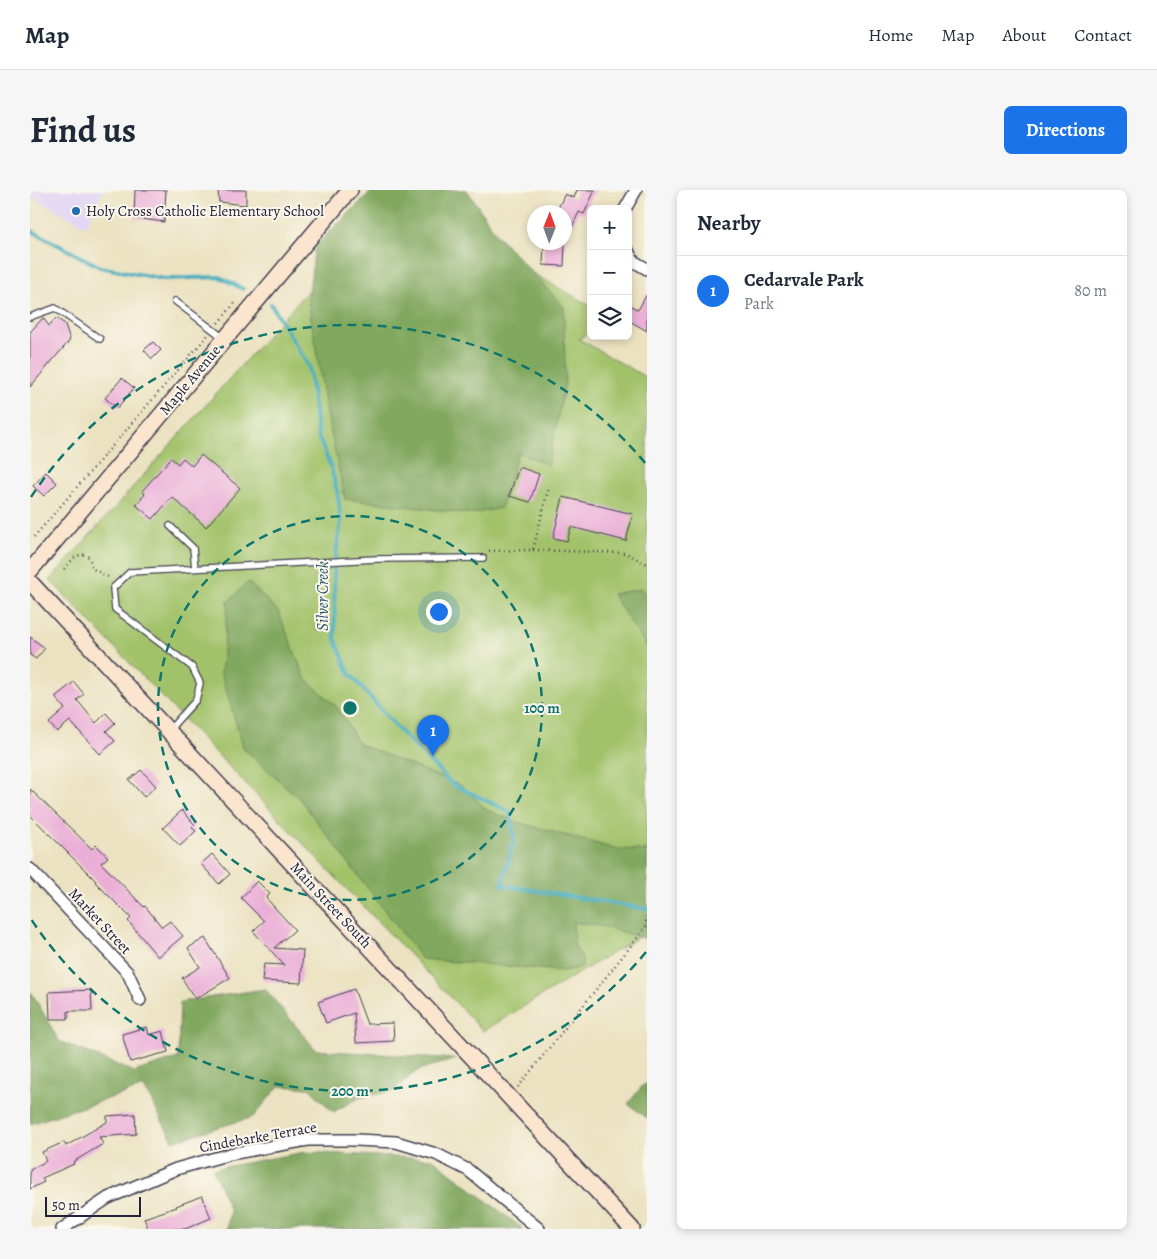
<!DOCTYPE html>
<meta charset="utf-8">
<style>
body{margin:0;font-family:Alegreya,serif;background:#f6f6f7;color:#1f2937}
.controls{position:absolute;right:15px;top:15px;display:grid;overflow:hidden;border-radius:8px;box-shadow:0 2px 8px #0003}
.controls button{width:45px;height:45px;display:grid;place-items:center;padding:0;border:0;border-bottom:1px solid #e0e1e3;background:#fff;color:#1f2937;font:25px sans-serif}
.compass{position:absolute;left:497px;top:15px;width:45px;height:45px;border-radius:50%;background:#fff;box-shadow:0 2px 8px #0003;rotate:1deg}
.scale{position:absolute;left:15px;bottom:12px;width:96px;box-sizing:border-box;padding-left:5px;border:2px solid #22223b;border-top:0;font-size:14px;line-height:18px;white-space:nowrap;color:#22223b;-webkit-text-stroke:4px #fbf7ec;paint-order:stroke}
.you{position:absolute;left:408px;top:421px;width:18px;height:18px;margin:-12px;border:4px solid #fff;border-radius:50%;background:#1a73e8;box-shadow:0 0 0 8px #1a73e833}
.badge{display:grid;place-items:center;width:32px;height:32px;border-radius:50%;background:#1a73e8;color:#fff;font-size:16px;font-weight:700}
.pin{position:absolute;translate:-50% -41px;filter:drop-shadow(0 1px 2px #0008)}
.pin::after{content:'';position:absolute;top:26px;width:18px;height:15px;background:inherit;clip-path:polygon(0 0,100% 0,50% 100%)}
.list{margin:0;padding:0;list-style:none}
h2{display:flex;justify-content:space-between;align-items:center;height:65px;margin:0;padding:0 20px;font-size:21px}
h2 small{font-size:16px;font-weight:400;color:#747a83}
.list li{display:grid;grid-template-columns:32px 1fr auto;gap:15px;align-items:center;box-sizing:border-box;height:70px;padding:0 20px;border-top:1px solid #e0e1e3}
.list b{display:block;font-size:19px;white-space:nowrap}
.list p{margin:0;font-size:16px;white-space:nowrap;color:#747a83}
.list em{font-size:16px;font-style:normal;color:#747a83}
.icon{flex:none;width:28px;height:28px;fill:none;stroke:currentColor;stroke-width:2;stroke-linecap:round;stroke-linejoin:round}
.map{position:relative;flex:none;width:617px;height:1039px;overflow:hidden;border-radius:8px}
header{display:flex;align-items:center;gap:30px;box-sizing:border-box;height:70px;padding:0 25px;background:#fff;border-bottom:1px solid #e0e1e3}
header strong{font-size:24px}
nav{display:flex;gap:28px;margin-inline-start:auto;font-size:18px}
.intro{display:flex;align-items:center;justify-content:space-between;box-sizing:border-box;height:120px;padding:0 30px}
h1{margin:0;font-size:35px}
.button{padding:12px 22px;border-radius:8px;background:#1a73e8;color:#fff;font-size:18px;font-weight:700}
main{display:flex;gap:30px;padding:0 30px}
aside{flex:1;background:#fff;border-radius:8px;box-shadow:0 2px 8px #0003}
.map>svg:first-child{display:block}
.built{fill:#dfd4f5}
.green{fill:#a2c26a;stroke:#627252}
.forest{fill:#81a85e;stroke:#52654c}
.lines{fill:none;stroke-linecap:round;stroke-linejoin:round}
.stream{stroke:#3fabbe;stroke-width:4}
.building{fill:#eaaed7}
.lane-casing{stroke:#403f4f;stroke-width:8}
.street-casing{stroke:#403f4f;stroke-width:14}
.secondary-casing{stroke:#403f4f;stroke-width:18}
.path{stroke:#403f4f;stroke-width:2.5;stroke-dasharray:1 4;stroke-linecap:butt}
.lane{stroke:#fff;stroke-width:5.5}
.street{stroke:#fff;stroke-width:11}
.secondary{stroke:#fce5cf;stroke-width:15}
.ring{fill:none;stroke:#0f766e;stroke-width:2.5;stroke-dasharray:9 6}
.poi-dot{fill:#1f6fb2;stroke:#fbf7ec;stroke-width:2}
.labels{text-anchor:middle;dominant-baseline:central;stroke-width:4;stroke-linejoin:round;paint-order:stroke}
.poi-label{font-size:15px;fill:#22223b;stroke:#fbf7ec;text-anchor:start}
.street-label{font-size:15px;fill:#22223b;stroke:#fbf7ec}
.water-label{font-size:16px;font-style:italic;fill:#2e596f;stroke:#fbf7ec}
.centre{fill:#0f766e;stroke:#fbf7ec;stroke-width:2.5}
.ring-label{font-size:15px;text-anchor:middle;font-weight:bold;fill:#0f766e;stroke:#fbf7ec;stroke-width:4;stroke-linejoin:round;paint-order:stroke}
</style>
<header>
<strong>Map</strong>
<nav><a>Home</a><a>Map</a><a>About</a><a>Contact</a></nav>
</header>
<div class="intro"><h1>Find us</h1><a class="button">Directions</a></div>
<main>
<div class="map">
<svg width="617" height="1039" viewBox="0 0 617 1039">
<rect width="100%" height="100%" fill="#fbf7ec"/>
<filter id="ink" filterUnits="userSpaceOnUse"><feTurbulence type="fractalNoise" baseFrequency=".02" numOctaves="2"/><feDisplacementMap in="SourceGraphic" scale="10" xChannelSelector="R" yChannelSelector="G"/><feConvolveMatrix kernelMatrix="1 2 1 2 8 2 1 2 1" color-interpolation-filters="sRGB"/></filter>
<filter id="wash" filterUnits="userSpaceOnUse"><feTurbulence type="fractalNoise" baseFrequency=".0096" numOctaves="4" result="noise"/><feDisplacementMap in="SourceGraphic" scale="20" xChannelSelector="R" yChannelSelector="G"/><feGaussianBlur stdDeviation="1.12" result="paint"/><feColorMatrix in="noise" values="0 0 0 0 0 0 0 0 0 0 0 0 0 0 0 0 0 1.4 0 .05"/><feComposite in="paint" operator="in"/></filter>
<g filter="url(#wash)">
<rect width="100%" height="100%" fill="#ebe2c1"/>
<!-- built -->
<polygon class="built" points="0,0 74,0 56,36 0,6"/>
<!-- green -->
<polygon class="green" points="363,5 561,116 561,141 549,149 617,188 617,742 453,841 20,390"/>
<!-- forest -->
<g class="forest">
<polygon points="343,0 437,0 467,45 534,117 535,192 518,275 488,262 471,318 441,324 315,309 298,229 278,110 285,56"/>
<polygon points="218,392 248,421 275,488 308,518 329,554 432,596 457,620 487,632 582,658 617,661 617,749 571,736 543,732 545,757 552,767 552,777 533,781 392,769 269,608 214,559 191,483 198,412"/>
<polygon points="611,399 617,404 617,457 582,404"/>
<polygon points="235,799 286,860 427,869 388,880 363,901 329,908 303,922 279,898 249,896 223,927 143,951 114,897 0,934 0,805 2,803 29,851 104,882 148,868 150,812"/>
<polygon points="617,894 617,928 598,914 613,895"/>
<polygon points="275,962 403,969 493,1039 197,1039 200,1021 183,979"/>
</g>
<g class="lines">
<!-- stream -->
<g class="stream">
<polyline points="0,40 70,77 134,89 190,87 213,99"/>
<polyline points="241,114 279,177 288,246 301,277 308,305 311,332 304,376 305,448 319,483 368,539 422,594 480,622 484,649 472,695 617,719"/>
</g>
</g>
<g id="blocks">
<!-- building -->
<g class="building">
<polygon points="105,0 136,0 134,32 104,28"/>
<polygon points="188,0 216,0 216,15 189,12"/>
<polygon points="547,0 565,0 554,24 549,22 535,52 534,76 513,75 514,52 534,52 534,22 526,22 535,4 544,8"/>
<polygon points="617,104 617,141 598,130 598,114 608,120"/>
<polygon points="13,128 19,136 26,128 35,134 40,150 0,197 0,142"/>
<polygon points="123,152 131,160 122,169 114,160"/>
<polygon points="92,188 104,198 87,218 75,208"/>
<polygon points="171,265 210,298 176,337 142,307 123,329 106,315 115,304 112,301 141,268 148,274 153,268 162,276"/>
<polygon points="489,277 509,284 500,312 479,306"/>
<polygon points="16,282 27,293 14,306 3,296"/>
<polygon points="533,307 603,324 596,351 541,337 537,351 523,348"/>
<polygon points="0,447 15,458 6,469 0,465"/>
<polygon points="44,492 54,504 47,510 66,533 76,523 85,533 76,541 85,551 70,564 40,531 27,542 19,533 35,519 25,507"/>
<polygon points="111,580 126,596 114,607 99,590"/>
<polygon points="0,599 62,659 66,655 78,667 71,673 114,717 115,716 132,737 140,731 153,746 128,767 98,731 101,728 65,692 66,691 0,625"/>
<polygon points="152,620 165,635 162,638 166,641 150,656 133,638"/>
<polygon points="182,664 200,684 189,694 171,674"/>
<polygon points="227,691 240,704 236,708 265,740 244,758 273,760 271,793 232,791 234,774 254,775 223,741 234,731 211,708"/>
<polygon points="175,748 200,788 165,809 152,788 170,777 158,758"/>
<polygon points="324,799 337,834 363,833 364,851 326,853 324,823 296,833 288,812"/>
<polygon points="61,800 62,821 38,821 38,829 20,829 19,802"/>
<polygon points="117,837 119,845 133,841 138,862 100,872 92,844"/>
<polygon points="105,924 106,944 69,947 73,954 43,972 44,974 12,988 14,992 0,999 0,980 16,971 12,962 34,952 36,956 77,932 77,926"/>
<polygon points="172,1006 181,1028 155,1039 118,1039 114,1028 147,1017 146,1016"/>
</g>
</g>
</g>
<g filter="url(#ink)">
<use href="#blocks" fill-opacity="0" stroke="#403f4f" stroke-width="1"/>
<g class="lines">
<defs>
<g id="lane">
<polyline points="145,111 195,149"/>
<polyline points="0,127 25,118 70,149"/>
<polyline points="140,336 163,358 165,378"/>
<polyline points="139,540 166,510 170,493 162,477 85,419 83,398 100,382 346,369 453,368"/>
</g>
<g id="street">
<polyline points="595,19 606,0"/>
<polyline points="598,61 603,71 617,79"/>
<polyline points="0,679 98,783 110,810"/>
<polyline points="32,1039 78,1008 146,979 200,964 278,950 326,950 366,952 406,964 438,980 509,1039"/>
</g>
<g id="secondary">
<polyline points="0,381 320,0"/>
<polyline points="0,392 602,1039"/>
</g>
</defs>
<!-- lane casing -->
<use href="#lane" class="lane-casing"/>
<!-- street casing -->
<use href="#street" class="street-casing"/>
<!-- secondary casing -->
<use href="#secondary" class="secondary-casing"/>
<!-- path -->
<g class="path">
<polyline points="188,133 205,113"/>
<polyline points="4,347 178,145"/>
<polyline points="503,360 596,363 617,374"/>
<polyline points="459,361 503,360 518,300"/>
<polyline points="34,379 45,367 52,364 59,367 63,379 80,388"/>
<polyline points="488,897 616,737 617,718"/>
</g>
<!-- lane -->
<use href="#lane" class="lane"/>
<!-- street -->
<use href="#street" class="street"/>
<!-- secondary -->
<use href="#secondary" class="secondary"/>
</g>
</g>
<!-- distance rings -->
<g class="ring">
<circle cx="320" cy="518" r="192"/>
<path d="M616 762A383 383 0 0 1 1 729M1 307A383 383 0 0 1 616 274"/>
</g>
<!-- markers -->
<circle class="poi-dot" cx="46" cy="21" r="5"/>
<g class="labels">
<!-- poi labels -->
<g class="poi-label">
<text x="56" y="21">Holy Cross Catholic Elementary School</text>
</g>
<!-- street labels -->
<g class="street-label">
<text transform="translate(160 190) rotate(-50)">Maple Avenue</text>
<text transform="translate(301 715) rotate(47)">Main Street South</text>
<text transform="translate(70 731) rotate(47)">Market Street</text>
<text transform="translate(228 947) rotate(-10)">Cindebarke Terrace</text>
</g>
<!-- water labels -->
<g class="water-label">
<text transform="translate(293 406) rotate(-90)">Silver Creek</text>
</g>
</g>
<circle cx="320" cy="518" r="8" class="centre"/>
<g class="ring-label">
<text x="512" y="523">100 m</text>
<text x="320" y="906">200 m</text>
</g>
</svg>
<div class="controls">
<button>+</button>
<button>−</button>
<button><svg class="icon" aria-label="layers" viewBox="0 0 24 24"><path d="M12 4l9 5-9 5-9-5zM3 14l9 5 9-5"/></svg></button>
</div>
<svg class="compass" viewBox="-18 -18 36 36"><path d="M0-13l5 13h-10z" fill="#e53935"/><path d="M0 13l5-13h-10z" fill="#747a83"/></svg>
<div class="scale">50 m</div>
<div class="you"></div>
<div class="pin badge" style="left:403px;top:566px">1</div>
</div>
<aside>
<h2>Nearby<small></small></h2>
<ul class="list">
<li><span class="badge">1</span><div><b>Cedarvale Park</b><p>Park</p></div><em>80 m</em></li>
</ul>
</aside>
</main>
